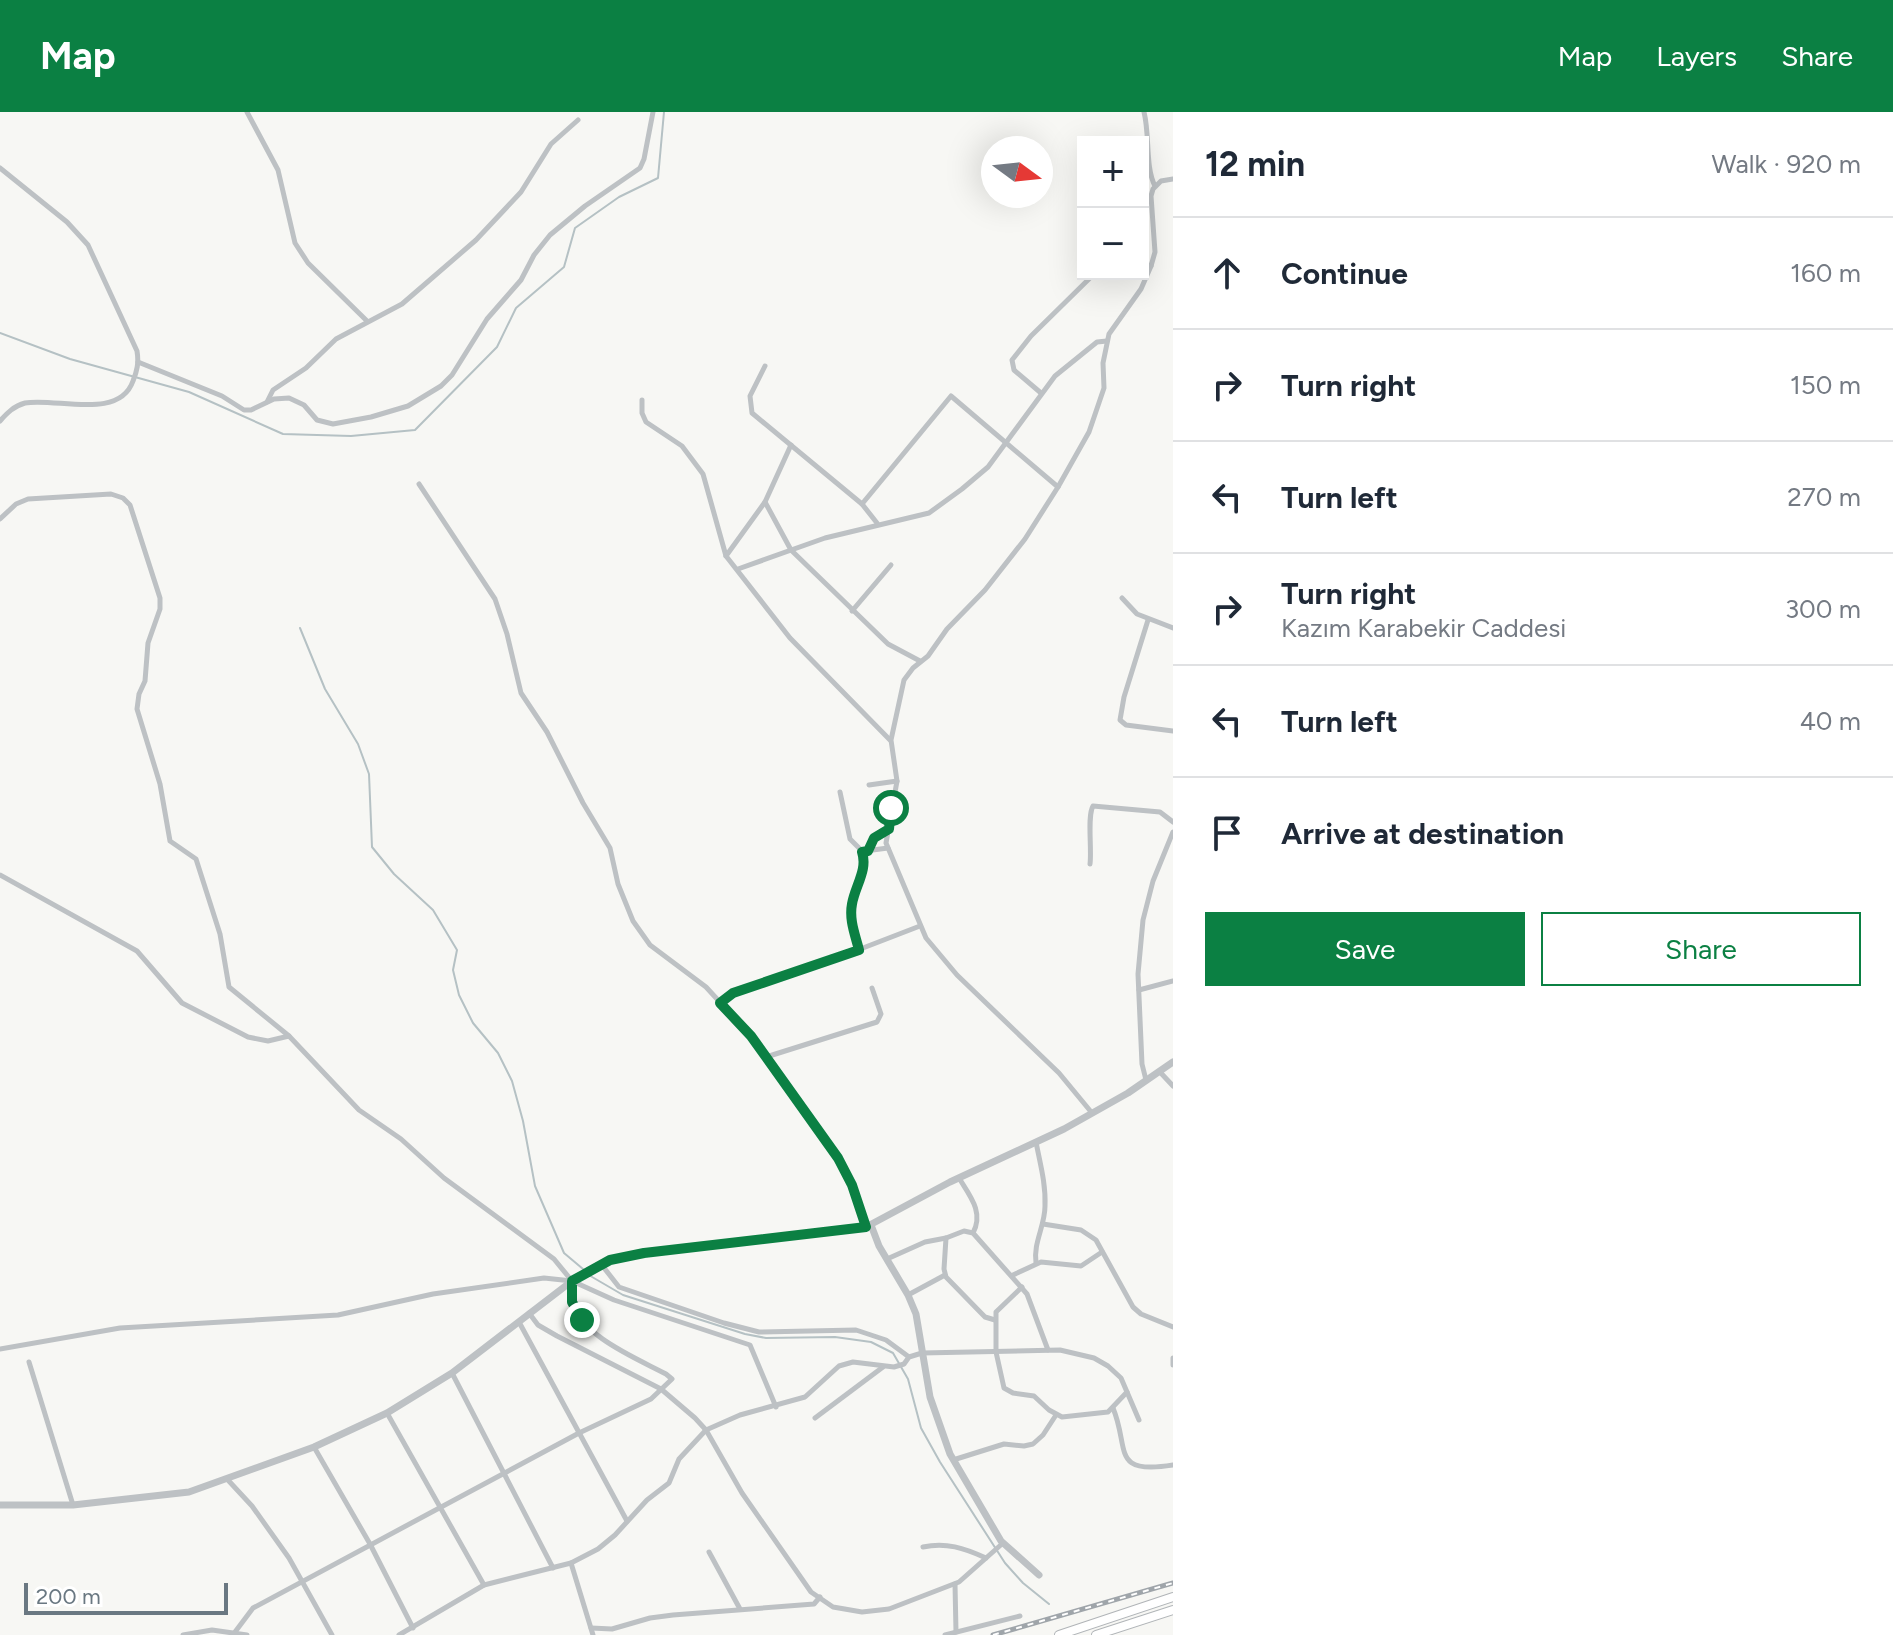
<!DOCTYPE html>
<meta charset="utf-8">
<style>
body{margin:0;font-family:Figtree,sans-serif;background:#f6f6f7;color:#1f2937}
.controls{position:absolute;right:24px;top:24px;display:grid;overflow:hidden;border-radius:0px;box-shadow:0 8px 32px #0002}
.controls button{width:72px;height:72px;display:grid;place-items:center;padding:0;border:0;border-bottom:2px solid #e0e1e3;background:#fff;color:#1f2937;font:40px sans-serif}
.compass{position:absolute;left:981px;top:24px;width:72px;height:72px;border-radius:50%;background:#fff;box-shadow:0 8px 32px #0002;rotate:105deg}
.scale{position:absolute;left:24px;bottom:20px;width:204px;box-sizing:border-box;padding-left:8px;border:4px solid #6a7882;border-top:0;font-size:22px;line-height:28px;white-space:nowrap;color:#6a7882;-webkit-text-stroke:6px #fff;paint-order:stroke}
.stop{position:absolute;width:24px;height:24px;margin:-18px;border:6px solid #0b8043;border-radius:50%;background:#fff}
.stop.end{background:#0b8043;border-color:#fff;box-shadow:0 2px 8px #0008}
.list{margin:0;padding:0;list-style:none}
h2{display:flex;justify-content:space-between;align-items:center;height:104px;margin:0;padding:0 32px;font-size:34px}
h2 small{font-size:26px;font-weight:400;color:#747a83}
.list li{display:grid;grid-template-columns:52px 1fr auto;gap:24px;align-items:center;box-sizing:border-box;height:112px;padding:0 32px;border-top:2px solid #e0e1e3}
.list b{display:block;font-size:30px;white-space:nowrap}
.list p{margin:0;font-size:26px;white-space:nowrap;color:#747a83}
.list em{font-size:26px;font-style:normal;color:#747a83}
.actions{display:flex;gap:16px;padding:24px 32px}
.actions a{flex:1;padding:18px 0;border:2px solid #0b8043;border-radius:0px;text-align:center;font-size:28px;color:#0b8043}
.actions .main{background:#0b8043;color:#fff}
.icon{flex:none;width:44px;height:44px;fill:none;stroke:currentColor;stroke-width:2;stroke-linecap:round;stroke-linejoin:round}
.map{position:relative;flex:none;width:1173px;height:1523px;overflow:hidden}
header{display:flex;align-items:center;gap:48px;box-sizing:border-box;height:112px;padding:0 40px;background:#0b8043;color:#fff}
header strong{font-size:38px}
nav{display:flex;gap:44px;margin-inline-start:auto;font-size:28px}
main{display:flex}
aside{flex:1;background:#fff}
.map>svg:first-child{display:block}
.lines{fill:none;stroke-linecap:round;stroke-linejoin:round}
.stream{stroke:#b5c1c4;stroke-width:2}
.primary-casing{stroke:#b1b5b8;stroke-width:10}
.minor{stroke:#bdc1c4;stroke-width:5}
.tertiary{stroke:#bdc1c4;stroke-width:7}
.primary{stroke:#fff;stroke-width:8}
.rail-casing{stroke:#9fa5aa;stroke-width:5}
.rail{stroke:#fff;stroke-width:2;stroke-dasharray:6;stroke-linecap:butt}
.route{stroke:#0b8043;stroke-width:10}
</style>
<header>
<strong>Map</strong>
<nav><a>Map</a><a>Layers</a><a>Share</a></nav>
</header>
<main>
<div class="map">
<svg width="1173" height="1523" viewBox="0 0 1173 1523">
<rect width="100%" height="100%" fill="#f7f7f4"/>
<g class="lines">
<!-- stream -->
<g class="stream">
<polyline points="0,221 70,247 189,280 283,322 351,324 415,318 497,235 516,196 564,155 575,116 619,85 658,66 664,0"/>
<polyline points="300,516 325,577 358,632 369,662 372,735 394,762 433,798 457,838 453,858 459,883 473,911 498,941 512,969 523,1009 535,1074 564,1141 583,1157"/>
<polyline points="587,1162 623,1183 745,1222 766,1226 835,1225 871,1230 893,1241 908,1267 921,1316 940,1350 1005,1451 1023,1471 1049,1492"/>
</g>
<defs>
<g id="primary">
<polyline points="1059,1523 1173,1485"/>
<polyline points="1096,1523 1173,1498"/>
</g>
</defs>
<!-- primary casing -->
<use href="#primary" class="primary-casing"/>
<!-- minor -->
<g class="minor">
<polyline points="247,0 278,58 295,131 308,151 367,209"/>
<path d="M1144,0c6,23 1,55 11,74"/>
<path d="M0,56l67,54 21,23 49,106c2,12 0,20 -4,30 -14,40 -78,16 -108,22 -11,3 -18,10 -25,18"/>
<polyline points="1143,151 1151,154"/>
<polyline points="138,250 222,284 244,298 251,298 274,287 289,286 304,293 317,308 333,312 371,305 408,294 441,274 452,263 487,207 521,168 534,143 550,123 585,94 640,56 644,47 653,0"/>
<polyline points="765,254 750,284 752,301 862,392 877,411"/>
<polyline points="1041,281 1014,258 1012,248 1031,224 1094,162"/>
<polyline points="642,288 642,301 646,310 682,334 703,362 726,444 790,526 890,628"/>
<polyline points="267,290 273,278 306,256 336,227 402,192 476,128 521,80 551,32 578,8"/>
<polyline points="419,372 495,487 507,522 521,581 547,620 583,691 610,736 618,772 633,809 650,833 706,875 751,924 838,1046 852,1073 866,1115"/>
<polyline points="765,390 791,438 888,532 920,549"/>
<polyline points="862,392 951,284 1058,375"/>
<polyline points="0,407 16,392 28,387 111,382 123,386 130,393 160,486 160,497 148,531 145,569 139,582 137,597 160,672 170,729 196,747 220,822 229,875 289,924 359,998 401,1027 444,1066 554,1147 572,1169 614,1188 750,1233 776,1295"/>
<polyline points="726,444 765,390 791,333"/>
<polyline points="738,457 825,426 929,401 962,377 988,355 1055,264 1097,230 1107,229"/>
<polyline points="1122,486 1137,502 1173,516"/>
<polyline points="852,499 891,453"/>
<polyline points="1148,508 1124,585 1120,608 1126,613 1173,619"/>
<polyline points="869,673 897,669"/>
<polyline points="840,680 850,727 860,737 864,746 851,804 859,838"/>
<polyline points="865,739 888,736"/>
<polyline points="868,739 874,726 889,717"/>
<path d="M1090,752c2,-15 -3,-48 3,-58l67,6 13,10"/>
<polyline points="0,763 137,839 182,891 248,925 268,929 289,924"/>
<polyline points="1139,878 1173,869"/>
<polyline points="720,891 733,881 837,846 920,814"/>
<polyline points="766,945 877,910 881,902 872,876"/>
<polyline points="1159,959 1173,974"/>
<polyline points="1146,968 1142,952 1138,862 1143,808 1153,769 1173,720"/>
<polyline points="1092,1001 1059,961 957,863 926,826 886,731 897,669 891,628 904,568 913,556 928,544 947,517 985,478 1025,427 1058,375 1089,320 1104,276 1103,251 1109,222 1141,177 1151,154 1155,140 1151,84 1153,77 1161,69 1173,67"/>
<path d="M1036,1030c4,21 10,42 9,64 0,20 -12,37 -9,57"/>
<path d="M959,1066c11,18 25,34 14,55"/>
<polyline points="1043,1112 1081,1118 1096,1128 1133,1195 1141,1202 1173,1215"/>
<polyline points="946,1126 944,1157 946,1165 985,1205 995,1208"/>
<polyline points="887,1147 925,1130 946,1126 964,1119 973,1121 1027,1182 1048,1238"/>
<polyline points="601,1152 619,1175 724,1211 759,1220 856,1218 886,1228 909,1245"/>
<polyline points="1013,1163 1041,1150 1081,1154 1102,1140"/>
<polyline points="1022,1175 996,1200 996,1240 1004,1276 1013,1281 1034,1284 1049,1298 1062,1305 1108,1300 1127,1280"/>
<polyline points="908,1183 945,1163"/>
<polyline points="529,1201 538,1213 557,1224 661,1277 695,1306 706,1318 742,1381 811,1480 833,1495 862,1500 889,1497 959,1470 1003,1431"/>
<polyline points="519,1210 627,1409"/>
<path d="M0,1237l120,-21 218,-13 95,-21 111,-16 28,3c0,6 -2,14 0,19 6,35 66,59 94,74l6,5 -21,20 -72,34 -326,175 -18,24"/>
<polyline points="1173,1246 1173,1253"/>
<polyline points="29,1250 73,1393"/>
<polyline points="452,1261 553,1456"/>
<path d="M1113,1296c17,41 -3,67 60,57"/>
<polyline points="387,1301 484,1473"/>
<polyline points="815,1306 883,1255"/>
<polyline points="314,1335 370,1432 413,1516"/>
<polyline points="953,1348 1004,1332 1024,1334 1033,1332 1043,1323 1056,1303"/>
<polyline points="227,1367 252,1394 289,1446 332,1523"/>
<path d="M923,1435c23,-5 41,1 63,11"/>
<polyline points="709,1440 740,1497"/>
<polyline points="571,1451 593,1523"/>
<polyline points="955,1472 956,1520"/>
<polyline points="591,1516 612,1517 650,1506 673,1503 814,1492 820,1485"/>
<polyline points="183,1523 212,1518 247,1523"/>
<polyline points="399,1523 484,1473 571,1451 598,1437 615,1423 647,1388 669,1371 679,1347 706,1318 740,1303 805,1285 839,1254 853,1250 894,1255 904,1252 909,1245 922,1241 1060,1238 1094,1246 1108,1254 1121,1266 1139,1308"/>
<polyline points="945,1523 1020,1504"/>
</g>
<!-- tertiary -->
<g class="tertiary">
<polyline points="871,1113 879,1134 908,1183 916,1202 930,1285 950,1342 1001,1429 1039,1463"/>
<polyline points="0,1393 73,1393 189,1380 314,1335 387,1301 452,1261 572,1169 589,1158 610,1148 644,1141 866,1115 950,1070 1064,1017 1128,981 1173,950"/>
</g>
<!-- primary -->
<use href="#primary" class="primary"/>
<defs>
<polyline id="rail" points="993,1523 1173,1471"/>
</defs>
<!-- rail casing -->
<use href="#rail" class="rail-casing"/>
<!-- rail -->
<use href="#rail" class="rail"/>
</g>
<g class="lines">
<!-- route -->
<path class="route" d="M582,1208l-10,-18v-21l38,-21 34,-7 222,-26 -14,-42 -14,-27 -87,-122 -31,-33 13,-10 126,-43c-4,-16 -10,-30 -7,-46 3,-18 16,-34 10,-52l6,-1 6,-13 15,-9 2,-21"/>
</g>
</svg>
<div class="controls">
<button>+</button>
<button>−</button>
</div>
<svg class="compass" viewBox="-18 -18 36 36"><path d="M0-13l5 13h-10z" fill="#e53935"/><path d="M0 13l5-13h-10z" fill="#747a83"/></svg>
<div class="scale">200 m</div>
<div class="stop" style="left:891px;top:696px"></div>
<div class="stop end" style="left:582px;top:1208px"></div>
</div>
<aside>
<h2>12 min<small>Walk · 920 m</small></h2>
<ul class="list">
<li><svg class="icon" aria-label="ahead" viewBox="0 0 24 24"><path d="M12 20V5M6 11l6-6 6 6"/></svg><div><b>Continue</b></div><em>160 m</em></li>
<li><svg class="icon" aria-label="right" viewBox="0 0 24 24"><path d="M7 20v-9h11M14 6l5 5-5 5"/></svg><div><b>Turn right</b></div><em>150 m</em></li>
<li><svg class="icon" aria-label="left" viewBox="0 0 24 24"><path d="M17 20v-9H6M10 6l-5 5 5 5"/></svg><div><b>Turn left</b></div><em>270 m</em></li>
<li><svg class="icon" aria-label="right" viewBox="0 0 24 24"><path d="M7 20v-9h11M14 6l5 5-5 5"/></svg><div><b>Turn right</b><p>Kazım Karabekir Caddesi</p></div><em>300 m</em></li>
<li><svg class="icon" aria-label="left" viewBox="0 0 24 24"><path d="M17 20v-9H6M10 6l-5 5 5 5"/></svg><div><b>Turn left</b></div><em>40 m</em></li>
<li><svg class="icon" aria-label="arrive" viewBox="0 0 24 24"><path d="M6 21V4h12l-3 4 3 4H6"/></svg><div><b>Arrive at destination</b></div></li>
</ul>
<div class="actions"><a class="main">Save</a><a>Share</a></div>
</aside>
</main>
